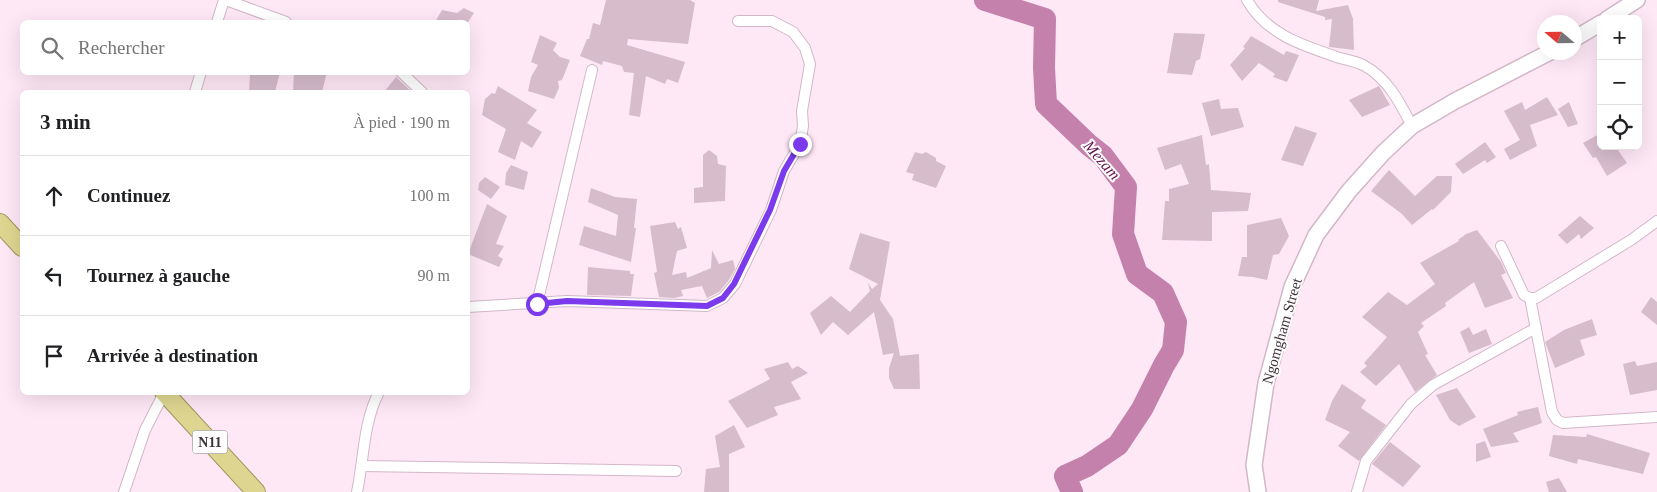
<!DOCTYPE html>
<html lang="fr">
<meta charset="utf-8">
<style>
body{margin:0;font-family:"Times New Roman",serif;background:#f2f2f2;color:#202124}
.controls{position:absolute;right:15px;top:15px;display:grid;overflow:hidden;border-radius:8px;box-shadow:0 5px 20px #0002}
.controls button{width:45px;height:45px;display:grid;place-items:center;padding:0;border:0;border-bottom:1px solid #e0e0e0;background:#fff;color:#202124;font:25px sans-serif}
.compass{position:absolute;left:1537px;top:15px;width:45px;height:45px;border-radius:50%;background:#fff;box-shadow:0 5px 20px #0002;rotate:290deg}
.stop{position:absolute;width:15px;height:15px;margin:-11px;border:4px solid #7c3aed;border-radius:50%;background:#fff}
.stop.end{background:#7c3aed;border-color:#fff;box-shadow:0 1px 5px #0008}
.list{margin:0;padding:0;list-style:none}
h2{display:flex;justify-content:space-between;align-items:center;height:65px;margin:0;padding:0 20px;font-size:21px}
h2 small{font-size:16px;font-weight:400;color:#757577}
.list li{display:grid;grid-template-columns:32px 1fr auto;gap:15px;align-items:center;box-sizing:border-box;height:80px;padding:0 20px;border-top:1px solid #e0e0e0}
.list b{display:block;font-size:19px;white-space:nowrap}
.list em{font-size:16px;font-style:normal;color:#757577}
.icon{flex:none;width:28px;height:28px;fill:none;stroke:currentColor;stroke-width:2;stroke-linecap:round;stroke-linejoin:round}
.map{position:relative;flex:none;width:1657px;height:492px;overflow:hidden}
.search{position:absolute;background:#fff;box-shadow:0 5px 20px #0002;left:20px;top:20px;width:450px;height:55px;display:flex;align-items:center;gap:12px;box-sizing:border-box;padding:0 18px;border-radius:8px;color:#757577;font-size:19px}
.panel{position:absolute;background:#fff;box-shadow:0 5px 20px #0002;left:20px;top:90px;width:450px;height:305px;border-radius:8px}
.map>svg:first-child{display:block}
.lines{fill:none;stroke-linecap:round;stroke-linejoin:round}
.river{stroke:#c481ac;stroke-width:22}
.building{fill:#d7bccc}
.minor-casing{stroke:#d2b7c7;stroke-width:12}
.secondary-casing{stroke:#d2b7c7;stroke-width:18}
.trunk-casing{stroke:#a09660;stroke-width:20}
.minor{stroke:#fff;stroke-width:10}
.secondary{stroke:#fff;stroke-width:15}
.trunk{stroke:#ded690;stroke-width:18}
.route{stroke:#7c3aed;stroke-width:6}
.labels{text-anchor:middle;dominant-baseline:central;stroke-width:4;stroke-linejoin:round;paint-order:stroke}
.shield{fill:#fdfdfd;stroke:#776f73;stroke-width:1}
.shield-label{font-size:14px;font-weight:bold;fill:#3d3238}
.street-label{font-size:15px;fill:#3d3238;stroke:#fdfdfd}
.water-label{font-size:16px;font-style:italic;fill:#65154f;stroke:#fdfdfd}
</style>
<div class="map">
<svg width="1657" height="492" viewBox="0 0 1657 492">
<rect width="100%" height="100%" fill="#ffe8f6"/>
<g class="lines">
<!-- river -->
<polyline class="river" points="985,0 1045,19 1044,68 1046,104 1089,145 1103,156 1126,187 1123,234 1137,274 1163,293 1176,322 1173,350 1164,365 1142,409 1118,445 1087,466 1065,476 1072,492"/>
</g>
<!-- building -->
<g class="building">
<polygon points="606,0 690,0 695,3 688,44 628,39 627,45 685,62 678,83 667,79 665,84 646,76 640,117 629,115 634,73 624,72 622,66 603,61 602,65 580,56 587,39 589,39 593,23 600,25"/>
<polygon points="1278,0 1319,0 1316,11 1348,5 1353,19 1354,50 1329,47 1332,19 1325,20 1325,17 1278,2"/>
<polygon points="464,8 474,13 468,22 435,22 442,10 457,13"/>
<polygon points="1174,33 1205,34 1200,59 1196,61 1192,75 1167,73"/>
<polygon points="540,35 557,43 553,50 560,57 570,60 562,80 558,81 559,88 554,99 528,91 531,77 538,65 531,62"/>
<polygon points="1251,36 1284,55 1286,51 1299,55 1287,82 1273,77 1275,74 1259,63 1242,81 1230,65 1245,48 1243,47"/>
<polygon points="255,72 280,72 275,92 249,92 250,74 255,75"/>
<polygon points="294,72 327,72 322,92 293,92"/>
<polygon points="396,77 412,92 384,92"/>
<polygon points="498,86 537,110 527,123 542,132 532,148 521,141 515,160 498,152 506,129 482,115 485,99 492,93 495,94"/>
<polygon points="1379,86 1390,105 1362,117 1349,100"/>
<polygon points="1547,97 1558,115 1530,125 1537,146 1510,160 1504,149 1520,140 1504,111 1522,102 1525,110"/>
<polygon points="1219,99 1221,109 1238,108 1244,127 1211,136 1202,103"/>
<polygon points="1569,102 1578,124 1568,127 1558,109"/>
<polygon points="1295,126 1317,133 1303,166 1281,160"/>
<polygon points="1601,133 1601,146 1615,146 1627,163 1607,176 1596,157 1593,158 1583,143"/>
<polygon points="1202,135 1206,165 1209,164 1211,190 1251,193 1248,211 1212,212 1212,241 1162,240 1165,201 1169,201 1169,189 1189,184 1181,164 1165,170 1157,148"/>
<polygon points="1485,142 1496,157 1487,163 1485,160 1463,174 1455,164"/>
<polygon points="709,150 717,156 718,164 726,166 725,201 694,203 694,188 703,187 703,155"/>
<polygon points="915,152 922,154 926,152 936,158 936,161 946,166 936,188 912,180 914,174 906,172"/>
<polygon points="511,165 528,172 524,190 505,185 506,173"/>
<polygon points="1389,170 1415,196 1437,176 1452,176 1451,192 1433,210 1432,209 1412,225 1402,214 1371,191"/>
<polygon points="485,177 500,187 491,199 478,190 479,183"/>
<polygon points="591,188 615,197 637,199 634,228 636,228 631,262 579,245 584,226 616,236 618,215 588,202"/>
<polygon points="487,204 507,216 496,244 504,246 498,256 503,259 499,267 468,254"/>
<polygon points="1580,216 1594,228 1581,239 1579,234 1567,244 1558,235"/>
<polygon points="1281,218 1289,236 1279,254 1273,255 1267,280 1253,277 1238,276 1242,257 1247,257 1247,225"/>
<polygon points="675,222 678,229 681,227 687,248 677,251 672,275 686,272 687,278 711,268 712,250 719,264 733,260 735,269 729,280 719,292 707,298 702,286 681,290 683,296 674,298 659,297 654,273 657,272 650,226"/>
<polygon points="1477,230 1501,262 1506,273 1501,275 1513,298 1485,308 1474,282 1445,303 1446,306 1421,323 1424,326 1418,332 1428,354 1425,355 1437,375 1415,392 1399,364 1376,386 1360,372 1367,366 1364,363 1387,337 1362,317 1388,292 1407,305 1435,284 1420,263 1459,241 1458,240 1466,234"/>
<polygon points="860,233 890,242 880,300 893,319 900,356 919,354 920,389 894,389 889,378 889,368 894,353 883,355 874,312 848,335 833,322 821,335 810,313 831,296 850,312 870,291 868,283 872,289 878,284 849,269"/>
<polygon points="588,267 630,271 630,274 634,274 631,296 587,295"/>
<polygon points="1651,297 1657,302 1657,325 1641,312"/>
<polygon points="1592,319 1597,335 1580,340 1585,355 1555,368 1545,342 1564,330"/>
<polygon points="1469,327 1473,335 1486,329 1492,344 1469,353 1460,332"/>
<polygon points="1635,361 1637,366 1657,362 1657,390 1630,395 1623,364"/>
<polygon points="788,362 792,369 798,366 808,373 791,382 801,399 774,407 778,415 747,428 728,401 770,379 764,369"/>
<polygon points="1342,384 1366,400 1361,408 1386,425 1359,461 1338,446 1350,432 1325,420 1332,401"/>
<polygon points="1457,388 1476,417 1459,426 1450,420 1436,395"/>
<polygon points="1538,407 1542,423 1513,433 1519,442 1491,447 1483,429 1518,415 1517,412"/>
<polygon points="734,425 745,447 729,454 729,492 704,492 706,469 720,467 715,436"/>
<polygon points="1587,434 1650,453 1643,474 1578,459 1577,464 1549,456 1553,435 1586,437"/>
<polygon points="1485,441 1491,457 1476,462 1476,444"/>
<polygon points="1390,442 1421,466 1403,487 1372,464"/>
<polygon points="1559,478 1567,492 1549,492 1546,482"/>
</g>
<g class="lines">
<defs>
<g id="minor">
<polyline points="226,0 286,22"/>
<path d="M1247,0c20,35 57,46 93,58 8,2 18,4 25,8 24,14 35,37 47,60"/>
<polyline points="217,22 224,0"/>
<polyline points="401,72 422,92"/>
<polyline points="195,92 201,72"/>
<polyline points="1501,246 1524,295 1530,298 1536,298 1631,240 1657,221"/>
<polyline points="1530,298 1552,412 1557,420 1563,423 1657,417"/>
<polyline points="537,304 592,70"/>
<polyline points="468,307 567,301 707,306 723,298 735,284 771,210 784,171 800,144 803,126 802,111 810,64 805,48 793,32 772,21 738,21"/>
<polyline points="362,466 676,471"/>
<polyline points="124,492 145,430 164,393"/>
<path d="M357,492c7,-33 6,-69 22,-100"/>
<polyline points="1357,492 1366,461 1411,404 1433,385 1536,328"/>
</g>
<g id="secondary">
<polyline points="1607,19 1637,0"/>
<polyline points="1574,39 1601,23"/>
<polyline points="1258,492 1254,465 1266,383 1292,287 1316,235 1349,191 1383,153 1412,126 1455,101 1550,52"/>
</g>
<g id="trunk">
<polyline points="0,223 22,247"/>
<polyline points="164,392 256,492"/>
</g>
</defs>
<!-- minor casing -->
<use href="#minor" class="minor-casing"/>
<!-- secondary casing -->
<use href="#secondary" class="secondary-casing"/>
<!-- trunk casing -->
<use href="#trunk" class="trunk-casing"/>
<!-- minor -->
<use href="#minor" class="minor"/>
<!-- secondary -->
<use href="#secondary" class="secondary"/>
<!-- trunk -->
<use href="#trunk" class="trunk"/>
</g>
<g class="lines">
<!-- route -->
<polyline class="route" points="537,304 567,301 707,306 723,298 734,284 770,210 784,171 800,144"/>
</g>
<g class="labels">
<!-- shield labels -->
<rect class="shield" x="192.5" y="430.5" width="35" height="23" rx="4"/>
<g class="shield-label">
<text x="210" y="442">N11</text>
</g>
<!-- street labels -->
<g class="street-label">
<text transform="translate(1282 331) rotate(-74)">Ngomgham Street</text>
</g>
<!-- water labels -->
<g class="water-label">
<text transform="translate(1102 160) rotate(49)">Mezam</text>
</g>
</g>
</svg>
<div class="controls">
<button>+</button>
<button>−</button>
<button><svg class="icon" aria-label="locate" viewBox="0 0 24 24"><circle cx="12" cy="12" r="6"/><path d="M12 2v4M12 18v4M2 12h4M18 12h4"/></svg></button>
</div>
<svg class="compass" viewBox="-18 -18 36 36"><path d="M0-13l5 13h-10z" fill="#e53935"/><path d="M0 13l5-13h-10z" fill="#757577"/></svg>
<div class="stop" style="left:537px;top:304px"></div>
<div class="stop end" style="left:800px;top:144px"></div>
<div class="search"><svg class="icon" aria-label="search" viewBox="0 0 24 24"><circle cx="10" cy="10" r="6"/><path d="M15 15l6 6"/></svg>Rechercher</div>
<section class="panel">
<h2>3 min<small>À pied · 190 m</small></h2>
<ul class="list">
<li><svg class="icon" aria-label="ahead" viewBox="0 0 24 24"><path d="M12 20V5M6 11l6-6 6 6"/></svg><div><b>Continuez</b></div><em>100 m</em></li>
<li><svg class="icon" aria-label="left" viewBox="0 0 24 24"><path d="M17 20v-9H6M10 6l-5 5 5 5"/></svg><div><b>Tournez à gauche</b></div><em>90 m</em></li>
<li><svg class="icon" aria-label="arrive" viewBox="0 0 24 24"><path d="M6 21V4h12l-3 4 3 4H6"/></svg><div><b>Arrivée à destination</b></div></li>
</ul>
</section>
</div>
